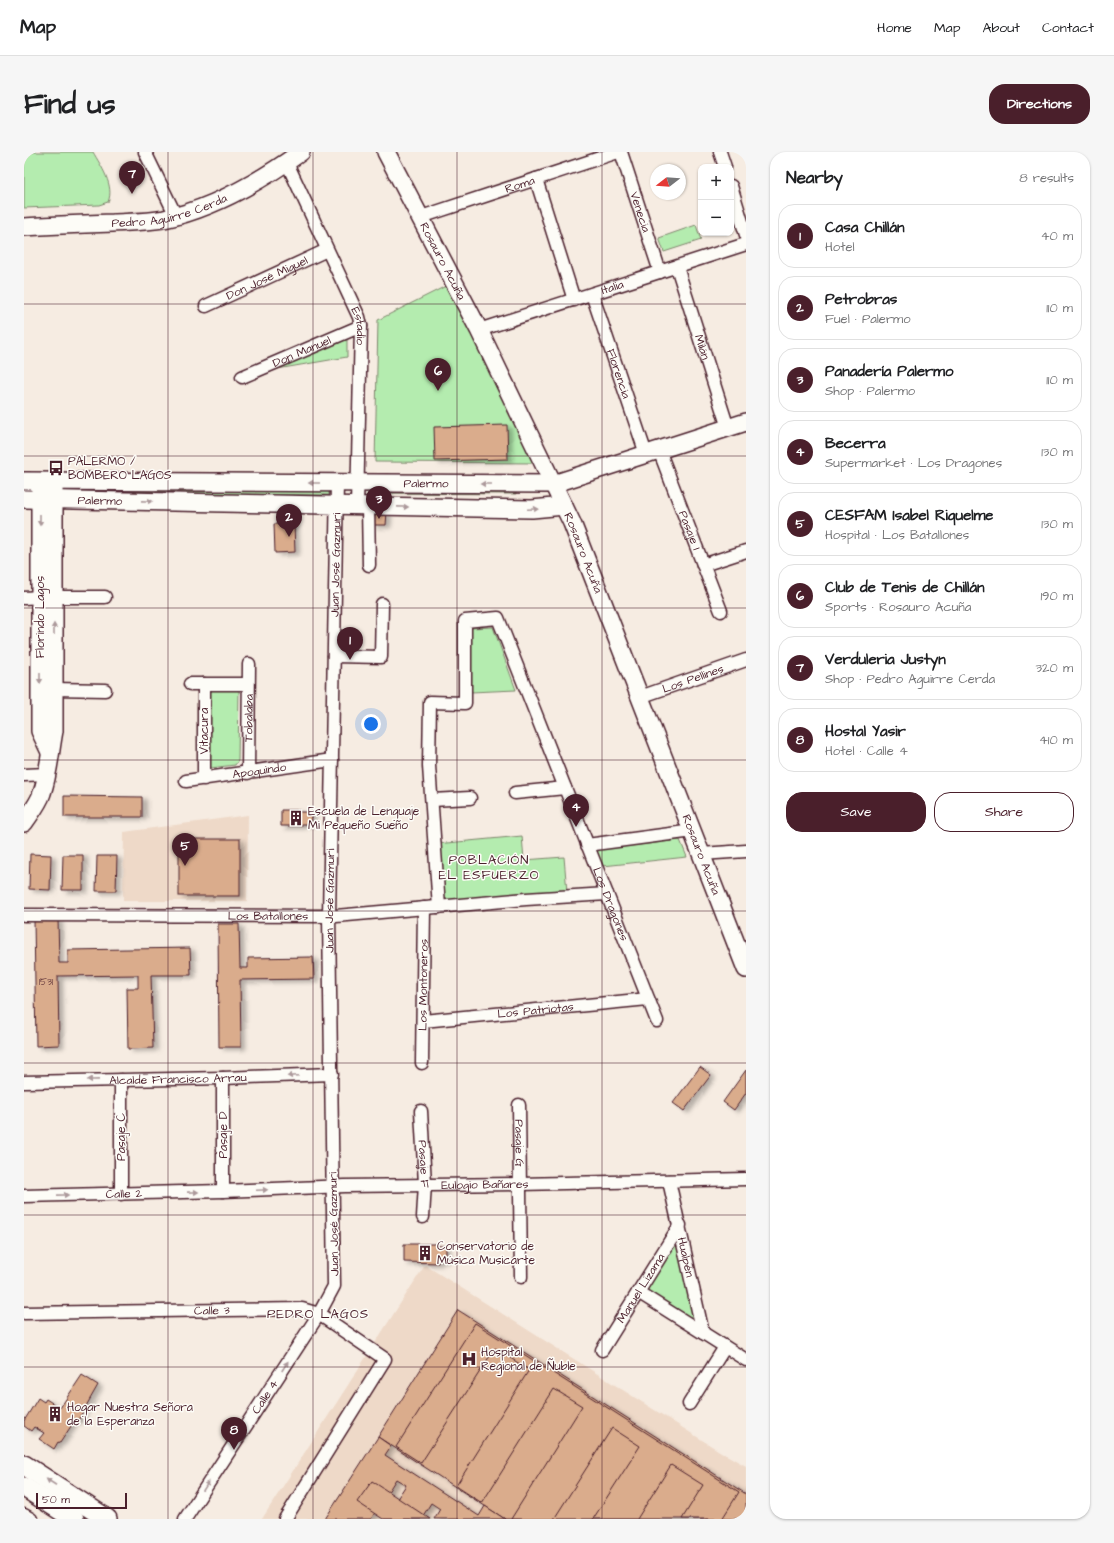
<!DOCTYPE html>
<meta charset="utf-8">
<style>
body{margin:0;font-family:"Architects Daughter",sans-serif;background:#f6f6f6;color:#202124}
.controls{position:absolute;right:12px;top:12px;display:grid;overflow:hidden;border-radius:8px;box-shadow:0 1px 3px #0004}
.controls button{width:36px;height:36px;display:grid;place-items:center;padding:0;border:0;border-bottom:1px solid #e0e0e0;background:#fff;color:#202124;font:20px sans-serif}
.compass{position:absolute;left:626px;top:12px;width:36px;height:36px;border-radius:50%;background:#fff;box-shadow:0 1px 3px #0004;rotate:253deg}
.scale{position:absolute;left:12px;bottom:10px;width:91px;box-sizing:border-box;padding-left:4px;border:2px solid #4a1f2b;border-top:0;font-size:11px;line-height:14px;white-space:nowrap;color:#4a1f2b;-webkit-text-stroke:3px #fdfcf7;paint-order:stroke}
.you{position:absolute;left:347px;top:572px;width:14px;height:14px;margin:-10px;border:3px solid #fff;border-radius:50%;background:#1a73e8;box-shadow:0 0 0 6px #1a73e833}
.badge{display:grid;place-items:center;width:26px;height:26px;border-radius:50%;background:#4a1f2b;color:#fff;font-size:13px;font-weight:700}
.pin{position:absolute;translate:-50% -33px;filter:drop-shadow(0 1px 2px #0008)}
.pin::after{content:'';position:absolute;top:21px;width:14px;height:12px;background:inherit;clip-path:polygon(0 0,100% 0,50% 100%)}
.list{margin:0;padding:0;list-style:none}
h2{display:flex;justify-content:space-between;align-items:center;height:52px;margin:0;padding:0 16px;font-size:17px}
h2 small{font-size:13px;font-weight:400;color:#757577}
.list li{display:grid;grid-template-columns:26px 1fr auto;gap:12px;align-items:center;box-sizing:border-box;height:64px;margin:0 8px 8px;padding:0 8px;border:1px solid #e0e0e0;border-radius:16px}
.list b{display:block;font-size:15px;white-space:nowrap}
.list p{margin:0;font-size:13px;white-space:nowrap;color:#757577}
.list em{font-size:13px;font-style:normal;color:#757577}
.actions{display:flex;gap:8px;padding:12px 16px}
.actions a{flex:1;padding:9px 0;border:1px solid #4a1f2b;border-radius:16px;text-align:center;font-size:14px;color:#4a1f2b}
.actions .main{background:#4a1f2b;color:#fff}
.map{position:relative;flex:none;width:722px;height:1367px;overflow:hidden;border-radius:16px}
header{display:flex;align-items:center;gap:24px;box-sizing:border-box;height:56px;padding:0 20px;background:#fff;border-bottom:1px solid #e0e0e0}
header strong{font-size:19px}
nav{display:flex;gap:22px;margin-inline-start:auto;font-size:14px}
.intro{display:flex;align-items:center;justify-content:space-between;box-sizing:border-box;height:96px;padding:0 24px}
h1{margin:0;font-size:28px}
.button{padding:10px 18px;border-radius:16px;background:#4a1f2b;color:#fff;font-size:14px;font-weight:700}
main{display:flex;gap:24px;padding:0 24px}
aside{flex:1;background:#fff;border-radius:16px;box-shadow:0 1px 3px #0004}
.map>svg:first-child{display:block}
.built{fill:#eed9c8}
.green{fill:#b4ecaf;stroke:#7f866d}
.building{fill:#daac8c;stroke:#4a1f2b;filter:url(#shadow)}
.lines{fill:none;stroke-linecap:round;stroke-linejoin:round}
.street-casing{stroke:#4a1f2b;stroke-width:15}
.secondary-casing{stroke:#4a1f2b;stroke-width:20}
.primary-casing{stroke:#4a1f2b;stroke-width:22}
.street{stroke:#fdfcf7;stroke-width:12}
.secondary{stroke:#fdfcf7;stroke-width:17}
.primary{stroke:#fdfcf7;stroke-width:19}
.oneway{fill:#ac999b}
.grid{fill:none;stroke:#4a1f2b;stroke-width:1;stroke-opacity:0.55}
.labels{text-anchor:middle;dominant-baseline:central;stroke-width:3;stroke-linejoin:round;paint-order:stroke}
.number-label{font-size:10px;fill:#6e4243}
.street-label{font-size:12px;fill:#4a1f2b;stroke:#fdfcf7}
.poi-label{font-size:12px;fill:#4a1f2b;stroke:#fdfcf7;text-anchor:start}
.neighbourhood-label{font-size:13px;letter-spacing:1px;fill:#4a1f2b;stroke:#fdfcf7}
</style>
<header>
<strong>Map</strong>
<nav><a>Home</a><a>Map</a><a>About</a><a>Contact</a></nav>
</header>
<div class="intro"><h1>Find us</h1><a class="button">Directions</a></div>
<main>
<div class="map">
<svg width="722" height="1367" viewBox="0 0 722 1367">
<defs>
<filter id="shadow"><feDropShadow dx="4.5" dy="2.5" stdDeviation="2" flood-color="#0004"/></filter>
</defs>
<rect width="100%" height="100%" fill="#f6ece2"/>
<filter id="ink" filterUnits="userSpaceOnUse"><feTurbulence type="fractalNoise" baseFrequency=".025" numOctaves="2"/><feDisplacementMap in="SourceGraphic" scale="8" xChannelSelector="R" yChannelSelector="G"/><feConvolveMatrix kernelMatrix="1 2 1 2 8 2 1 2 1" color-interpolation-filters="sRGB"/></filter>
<g filter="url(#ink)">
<!-- built -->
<g class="built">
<polygon points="224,663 223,749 99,749 100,680"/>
<polygon points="401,1113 697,1300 722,1314 722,1367 238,1367"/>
</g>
<!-- green -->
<g class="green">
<path d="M0,0h69c8,14 22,34 15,50l-9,3 -75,3z"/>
<polygon points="672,73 677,88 640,100 635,86"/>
<polygon points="424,133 512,311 351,310 354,168"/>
<polygon points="323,183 323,205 236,220"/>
<polygon points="39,330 305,332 305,343 40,341"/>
<polygon points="343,331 492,332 492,342 343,341"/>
<polygon points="469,475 492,538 447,540 445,476"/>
<polygon points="187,535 211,536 215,538 214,609 211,613 186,616 183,612 184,538"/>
<polygon points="498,684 500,708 540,705 543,740 418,750 412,692"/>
<polygon points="656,688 663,705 579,714 572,698"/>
<polygon points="655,1084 672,1172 620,1140"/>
</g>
<!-- building -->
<g class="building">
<polygon points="483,273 484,307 411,309 410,275"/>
<polygon points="349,360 363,360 362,373 348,373"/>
<polygon points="250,372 270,372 271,400 251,401"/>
<polygon points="40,644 118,645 118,665 40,665"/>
<polygon points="257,658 275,658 275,660 287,660 287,672 277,672 278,674 257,674"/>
<rect x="155" y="687" width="61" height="57"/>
<polygon points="6,702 27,703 26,738 5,737"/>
<polygon points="39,703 59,703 59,738 38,738"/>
<polygon points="73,704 93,704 92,739 72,739"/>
<polygon points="34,767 35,811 44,811 44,798 166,796 167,823 127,823 129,896 104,897 103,836 114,836 114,823 34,824 35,893 12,894 10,768"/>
<polygon points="194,772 215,772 216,816 224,816 224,806 289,805 290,827 216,828 217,895 195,895"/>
<polygon points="676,915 687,923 660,959 649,951"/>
<polygon points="722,918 722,941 710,958 699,950"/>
<polygon points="380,1092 413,1092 413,1094 422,1094 422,1108 414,1108 414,1111 380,1110"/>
<polygon points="434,1158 722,1342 722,1367 481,1367 354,1285"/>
<polygon points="451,1171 715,1340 698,1367 658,1367 679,1333 647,1313 613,1367 569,1367 616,1294 588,1276 530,1367 487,1367 558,1254 530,1237 458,1351 432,1334 505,1218 471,1196 397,1311 372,1295"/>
<polygon points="58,1223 74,1233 53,1270 51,1268 36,1291 34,1290 30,1297 15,1287 20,1281 10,1275 7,1279 0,1274 0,1269 14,1246 20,1250 22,1247 36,1256"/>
<polygon points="354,1285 367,1294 361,1303 455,1364 461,1354 481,1367 410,1367 416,1357 407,1351 397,1367 360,1367 382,1333 372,1327 347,1367 301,1367"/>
<polygon points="348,1329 406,1367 359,1367 333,1350"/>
</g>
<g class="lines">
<defs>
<g id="street">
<polyline points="121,0 152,64"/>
<path id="s1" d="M597,0l39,120"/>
<polyline points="696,0 701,15"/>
<path id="s2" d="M263,11l72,154 2,9 -4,180"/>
<polyline points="512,27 550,148"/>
<polyline points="707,34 722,83"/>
<path id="s3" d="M397,65l197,-65"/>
<path id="s4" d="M653,115l51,161"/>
<path id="s5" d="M568,142l54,160"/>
<path id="s6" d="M182,154l121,-56"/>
<path id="s7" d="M455,178l267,-86"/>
<path id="s8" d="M218,225l119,-51"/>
<path id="s9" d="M635,298l62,161"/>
<polyline points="344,354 345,413"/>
<polyline points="679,413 722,399"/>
<polyline points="30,445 81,445"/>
<polyline points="0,446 16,445"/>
<polyline points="310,504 357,505 358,452"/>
<polyline points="166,532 224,532"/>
<polyline points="30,537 81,538"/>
<path id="s10" d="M616,545l106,-37"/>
<path id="s11" d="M224,621l1,-109"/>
<polyline points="0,623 23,622"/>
<polyline points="180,627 180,532"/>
<path id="s12" d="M162,629l146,-21"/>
<polyline points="491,641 541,636"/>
<polyline points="408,648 446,646"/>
<polyline points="563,693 669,679"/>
<polyline points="677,702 722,699"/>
<path id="s13" d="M415,755l-10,-141 1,-64 35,1v-82l33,-3 159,403"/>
<path id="s14" d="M0,763l312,1 190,-17 81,-5"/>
<path id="s15" d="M399,869l225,-22"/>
<path id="s16" d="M398,911l2,-155"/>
<polyline points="199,926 199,1039"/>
<polyline points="97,928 97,1042"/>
<path id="s17" d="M0,930l199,-4 109,-4"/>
<path id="s18" d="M495,953l2,172"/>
<path id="s19" d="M397,959l4,73 -2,33"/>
<path id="s20" d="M645,1029l34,152"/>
<path id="s21" d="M0,1044l199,-5 122,-5 175,-2 226,-5"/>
<polyline points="614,1140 722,1208"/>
<path id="s22" d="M0,1161l278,-4 17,5 66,45 -100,160"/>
<path id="s23" d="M578,1198l78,-125"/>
<polyline points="665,1252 701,1195"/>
<polyline points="0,1363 7,1367"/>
<path id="s24" d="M161,1367l134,-205 15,-28 -5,-370 8,-433"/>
</g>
<g id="secondary">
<path id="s25" d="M362,0l93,178 93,193 174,446"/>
<path id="s26" d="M0,75c30,-2 59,-3 89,-4 17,-1 34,-1 51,-4 48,-10 98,-39 137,-67"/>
<path id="s27" d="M0,329l529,3 193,-62"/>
<polyline points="16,337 16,579 26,600"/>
<path id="s28" d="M0,347l508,10 32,-3"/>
<path d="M0,671c6,-9 15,-20 18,-30 7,-20 8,-41 12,-62v-242"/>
</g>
<g id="primary">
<polyline points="0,1313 83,1367"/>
<polyline points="0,1335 50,1367"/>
</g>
</defs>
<!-- street casing -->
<use href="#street" class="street-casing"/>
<!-- secondary casing -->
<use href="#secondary" class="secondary-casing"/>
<!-- primary casing -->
<use href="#primary" class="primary-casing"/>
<!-- street -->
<use href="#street" class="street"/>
<!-- secondary -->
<use href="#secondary" class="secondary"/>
<!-- primary -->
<use href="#primary" class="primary"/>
</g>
<!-- one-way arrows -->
<defs><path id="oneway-solid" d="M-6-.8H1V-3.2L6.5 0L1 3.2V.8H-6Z"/></defs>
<g class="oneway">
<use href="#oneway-solid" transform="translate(290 331) rotate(-180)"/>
<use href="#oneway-solid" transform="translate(462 332) rotate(-180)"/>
<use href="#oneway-solid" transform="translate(123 349) rotate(1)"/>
<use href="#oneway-solid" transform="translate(379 355) rotate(1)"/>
<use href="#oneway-solid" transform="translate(509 357) rotate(-3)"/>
<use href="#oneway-solid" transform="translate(16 368) rotate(90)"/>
<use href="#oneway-solid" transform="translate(30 477) rotate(-90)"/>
<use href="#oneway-solid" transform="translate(16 526) rotate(90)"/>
<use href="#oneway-solid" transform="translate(269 924) rotate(178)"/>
<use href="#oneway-solid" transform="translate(69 928) rotate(179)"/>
<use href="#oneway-solid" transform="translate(238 1038) rotate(-2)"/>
<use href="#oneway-solid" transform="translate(169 1040) rotate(-1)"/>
<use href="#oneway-solid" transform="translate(39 1043) rotate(-1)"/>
<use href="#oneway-solid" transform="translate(261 1214) rotate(-57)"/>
<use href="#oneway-solid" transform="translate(27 1330) rotate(-147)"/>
<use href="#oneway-solid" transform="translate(182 1334) rotate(-57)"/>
</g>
</g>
<!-- grid -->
<path class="grid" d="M144,0v1367M289,0v1367M433,0v1367M578,0v1367M0,152h722M0,304h722M0,456h722M0,608h722M0,759h722M0,911h722M0,1063h722M0,1215h722"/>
<!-- icons -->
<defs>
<symbol id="bus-bare" viewBox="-9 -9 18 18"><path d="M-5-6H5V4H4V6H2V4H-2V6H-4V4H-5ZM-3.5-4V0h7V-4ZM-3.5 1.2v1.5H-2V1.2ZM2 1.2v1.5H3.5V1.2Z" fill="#4a1f2b" stroke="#fdfcf7" stroke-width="2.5" paint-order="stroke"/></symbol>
<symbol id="building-bare" viewBox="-9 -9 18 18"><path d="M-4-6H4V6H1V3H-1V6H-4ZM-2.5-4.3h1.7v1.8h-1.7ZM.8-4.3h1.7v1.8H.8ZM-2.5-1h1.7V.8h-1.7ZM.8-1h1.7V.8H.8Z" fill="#4a1f2b" stroke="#fdfcf7" stroke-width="2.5" paint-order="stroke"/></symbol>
<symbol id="hospital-bare" viewBox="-9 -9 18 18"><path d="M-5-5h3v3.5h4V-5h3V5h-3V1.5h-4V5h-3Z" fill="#4a1f2b" stroke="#fdfcf7" stroke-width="2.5" paint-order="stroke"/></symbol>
</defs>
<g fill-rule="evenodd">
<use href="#bus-bare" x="21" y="305" width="22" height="22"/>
<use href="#building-bare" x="261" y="655" width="22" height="22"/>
<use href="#building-bare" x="390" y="1090" width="22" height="22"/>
<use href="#hospital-bare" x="434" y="1196" width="22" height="22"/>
<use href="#building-bare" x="20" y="1251" width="22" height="22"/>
</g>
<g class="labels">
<!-- number labels -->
<g class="number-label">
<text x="22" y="830">1531</text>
</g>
<!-- street labels -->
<g class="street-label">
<text stroke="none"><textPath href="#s3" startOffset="104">Roma</textPath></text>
<text stroke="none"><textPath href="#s26" startOffset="147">Pedro Aguirre Cerda</textPath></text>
<text stroke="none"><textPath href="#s1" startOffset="63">Venecia</textPath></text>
<text stroke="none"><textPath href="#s25" startOffset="123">Rosauro Acuña</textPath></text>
<text stroke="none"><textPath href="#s6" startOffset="67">Don José Miguel</textPath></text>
<text stroke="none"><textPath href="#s7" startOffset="140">Italia</textPath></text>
<text stroke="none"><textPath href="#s2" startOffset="179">Estadio</textPath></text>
<text stroke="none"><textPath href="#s4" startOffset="84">Milán</textPath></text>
<text stroke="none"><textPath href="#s8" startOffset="65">Don Manuel</textPath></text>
<text stroke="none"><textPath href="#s5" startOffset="84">Florencia</textPath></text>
<text stroke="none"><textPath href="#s27" startOffset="402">Palermo</textPath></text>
<text stroke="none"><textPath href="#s28" startOffset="76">Palermo</textPath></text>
<text stroke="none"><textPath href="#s9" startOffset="86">Pasaje 1</textPath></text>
<text stroke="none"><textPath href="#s25" startOffset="447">Rosauro Acuña</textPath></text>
<text stroke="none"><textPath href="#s24" startOffset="998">Juan José Gazmuri</textPath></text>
<text transform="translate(16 465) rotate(-90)">Florindo Lagos</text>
<text stroke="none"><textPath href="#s10" startOffset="56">Los Pellines</textPath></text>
<text stroke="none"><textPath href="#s11" startOffset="55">Tobalaba</textPath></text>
<text transform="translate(180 579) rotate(-90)">Vitacura</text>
<text stroke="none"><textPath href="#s12" startOffset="74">Apoquindo</textPath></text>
<text stroke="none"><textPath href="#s25" startOffset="771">Rosauro Acuña</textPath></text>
<text stroke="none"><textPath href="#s24" startOffset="662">Juan José Gazmuri</textPath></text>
<text stroke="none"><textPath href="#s13" startOffset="663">Los Dragones</textPath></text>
<text stroke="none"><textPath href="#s14" startOffset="244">Los Batallones</textPath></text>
<text stroke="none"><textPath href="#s16" startOffset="78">Los Montoneros</textPath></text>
<text stroke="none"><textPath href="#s15" startOffset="113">Los Patriotas</textPath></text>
<text stroke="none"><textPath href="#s17" startOffset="154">Alcalde Francisco Arrau</textPath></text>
<text transform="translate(199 983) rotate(-90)">Pasaje D</text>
<text transform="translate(97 985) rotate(-90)">Pasaje C</text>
<text stroke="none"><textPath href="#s18" startOffset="38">Pasaje G</textPath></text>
<text stroke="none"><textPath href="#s19" startOffset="53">Pasaje F</textPath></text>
<text stroke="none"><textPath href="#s21" startOffset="461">Eulogio Bañares</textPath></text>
<text stroke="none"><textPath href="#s21" startOffset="100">Calle 2</textPath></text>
<text transform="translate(310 1072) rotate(-91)">Juan José Gazmuri</text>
<text stroke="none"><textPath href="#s20" startOffset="78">Hualpén</textPath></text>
<text stroke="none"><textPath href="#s23" startOffset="73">Manuel Lizama</textPath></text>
<text stroke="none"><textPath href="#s22" startOffset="188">Calle 3</textPath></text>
<text stroke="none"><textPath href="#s24" startOffset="146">Calle 4</textPath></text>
</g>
<!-- poi labels -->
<g class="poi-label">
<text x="44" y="309">PALERMO /<tspan x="44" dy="14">BOMBERO LAGOS</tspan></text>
<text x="284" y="659">Escuela de Lenguaje<tspan x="284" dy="14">Mi Pequeño Sueño</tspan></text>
<text x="413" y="1094">Conservatorio de<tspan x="413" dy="14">Música Musicarte</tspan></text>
<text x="457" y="1200">Hospital<tspan x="457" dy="14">Regional de Ñuble</tspan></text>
<text x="43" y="1255">Hogar Nuestra Señora<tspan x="43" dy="14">de la Esperanza</tspan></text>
</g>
<!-- neighbourhood labels -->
<g class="neighbourhood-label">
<text x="465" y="708">POBLACIÓN<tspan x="465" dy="15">EL ESFUERZO</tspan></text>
<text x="294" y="1162">PEDRO LAGOS</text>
</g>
</g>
</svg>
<div class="controls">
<button>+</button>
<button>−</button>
</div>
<svg class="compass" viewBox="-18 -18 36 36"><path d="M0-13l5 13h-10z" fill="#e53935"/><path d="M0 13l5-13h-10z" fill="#757577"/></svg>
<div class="scale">50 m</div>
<div class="you"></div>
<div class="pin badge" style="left:326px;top:508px">1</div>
<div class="pin badge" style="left:265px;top:385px">2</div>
<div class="pin badge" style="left:355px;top:367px">3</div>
<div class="pin badge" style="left:552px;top:675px">4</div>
<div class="pin badge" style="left:161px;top:714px">5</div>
<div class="pin badge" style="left:414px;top:239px">6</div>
<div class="pin badge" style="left:108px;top:42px">7</div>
<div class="pin badge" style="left:210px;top:1298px">8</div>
</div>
<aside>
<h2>Nearby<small>8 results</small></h2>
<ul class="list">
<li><span class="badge">1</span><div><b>Casa Chillán</b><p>Hotel</p></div><em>40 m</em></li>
<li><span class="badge">2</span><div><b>Petrobras</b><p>Fuel · Palermo</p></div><em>110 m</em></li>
<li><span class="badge">3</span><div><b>Panadería Palermo</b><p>Shop · Palermo</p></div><em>110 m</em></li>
<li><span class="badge">4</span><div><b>Becerra</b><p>Supermarket · Los Dragones</p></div><em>130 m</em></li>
<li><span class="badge">5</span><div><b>CESFAM Isabel Riquelme</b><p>Hospital · Los Batallones</p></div><em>130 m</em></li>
<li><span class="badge">6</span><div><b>Club de Tenis de Chillán</b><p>Sports · Rosauro Acuña</p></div><em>190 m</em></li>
<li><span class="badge">7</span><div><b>Verduleria Justyn</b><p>Shop · Pedro Aguirre Cerda</p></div><em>320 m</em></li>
<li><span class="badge">8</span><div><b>Hostal Yasir</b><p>Hotel · Calle 4</p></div><em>410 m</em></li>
</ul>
<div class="actions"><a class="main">Save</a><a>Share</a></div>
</aside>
</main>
